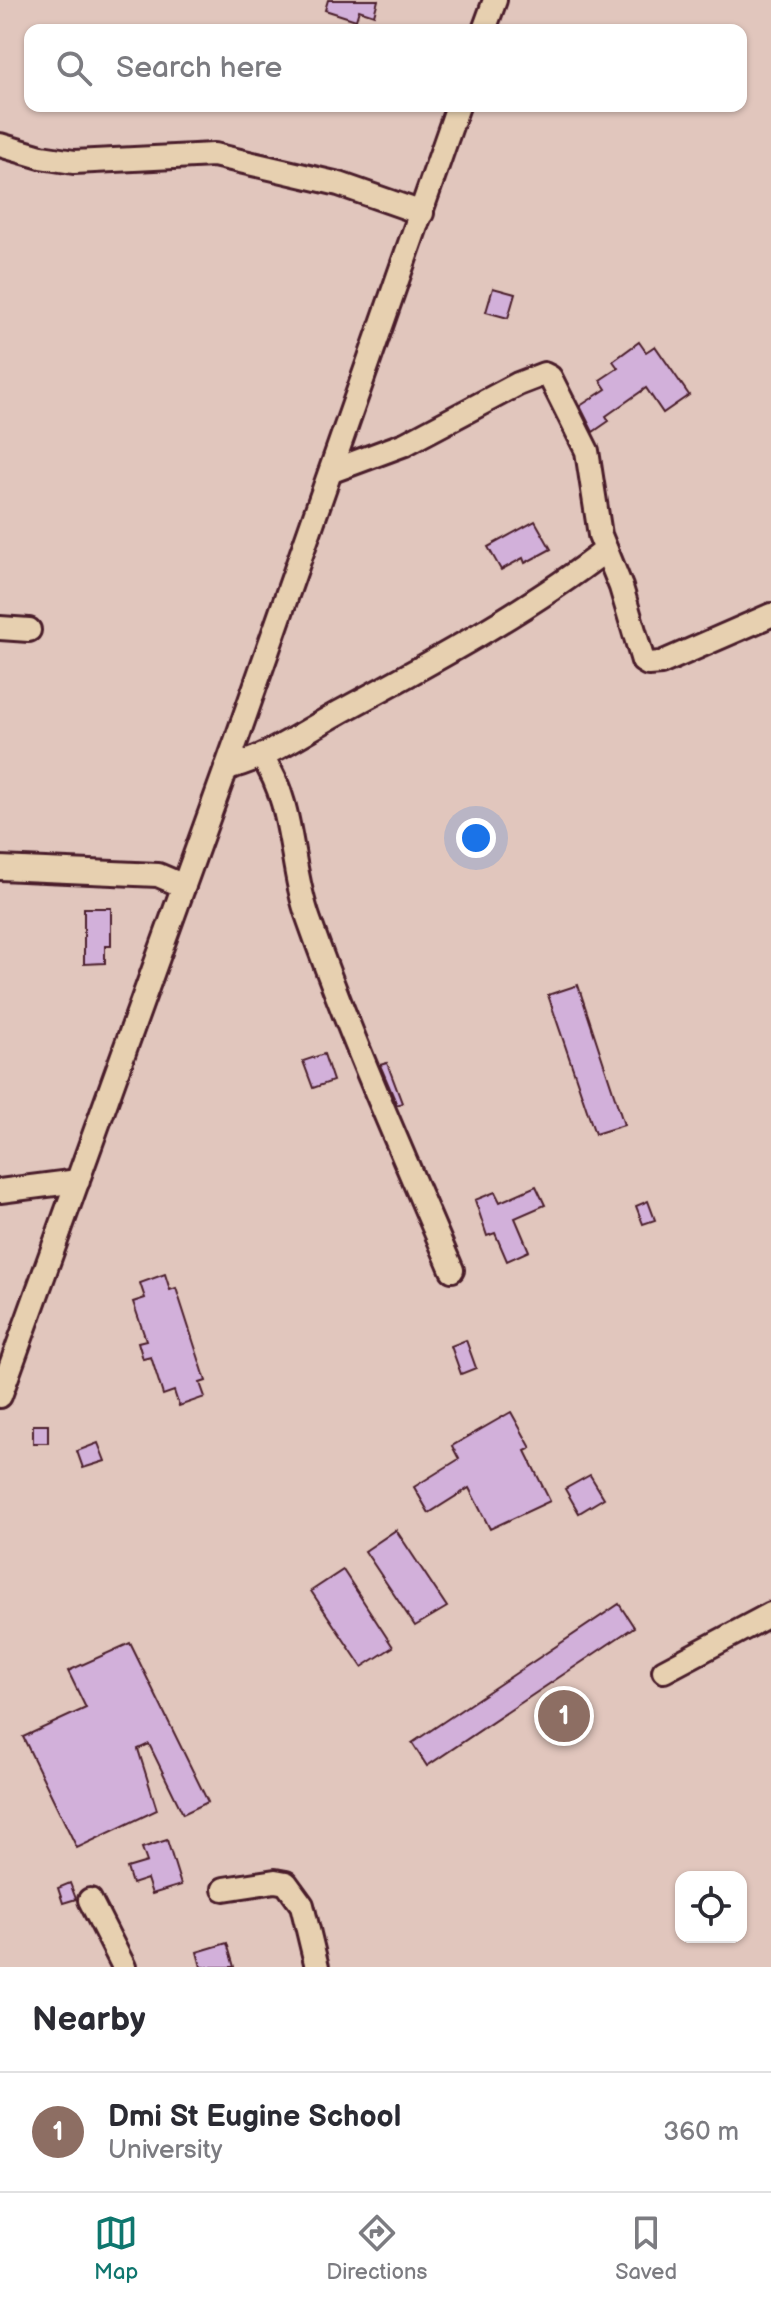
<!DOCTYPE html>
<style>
body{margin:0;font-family:"Balsamiq Sans",sans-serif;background:#f2f2f3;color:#2b2b33}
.controls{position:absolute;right:24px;bottom:24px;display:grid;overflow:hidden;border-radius:16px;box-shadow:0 2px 6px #0004}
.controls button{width:72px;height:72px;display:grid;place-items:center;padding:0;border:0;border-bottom:2px solid #e1e1e2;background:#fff;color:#2b2b33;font:40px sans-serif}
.you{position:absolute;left:476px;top:838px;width:28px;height:28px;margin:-20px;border:6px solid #fff;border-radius:50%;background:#1a73e8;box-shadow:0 0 0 12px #1a73e833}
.badge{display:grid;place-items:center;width:52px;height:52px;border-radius:50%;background:#0f766e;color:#fff;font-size:26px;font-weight:700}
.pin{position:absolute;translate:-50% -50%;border:4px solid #fff;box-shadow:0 2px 8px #0006}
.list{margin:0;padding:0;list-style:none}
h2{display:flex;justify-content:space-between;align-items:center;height:104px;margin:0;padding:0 32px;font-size:34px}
h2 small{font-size:26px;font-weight:400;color:#7c7c81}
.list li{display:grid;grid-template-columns:52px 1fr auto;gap:24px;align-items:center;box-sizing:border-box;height:120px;padding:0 32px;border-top:2px solid #e1e1e2}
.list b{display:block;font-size:30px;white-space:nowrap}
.list p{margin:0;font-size:26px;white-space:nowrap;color:#7c7c81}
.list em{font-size:26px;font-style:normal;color:#7c7c81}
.icon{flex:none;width:44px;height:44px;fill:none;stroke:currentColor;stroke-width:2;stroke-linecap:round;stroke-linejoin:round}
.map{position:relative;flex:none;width:771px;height:1967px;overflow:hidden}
.search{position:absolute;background:#fff;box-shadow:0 2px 6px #0004;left:24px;right:24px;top:24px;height:88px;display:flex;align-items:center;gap:20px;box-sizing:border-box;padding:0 28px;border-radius:16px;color:#7c7c81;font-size:30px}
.sheet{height:224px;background:#fff}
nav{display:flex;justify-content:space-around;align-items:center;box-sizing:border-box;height:112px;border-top:2px solid #e1e1e2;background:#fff;font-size:22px;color:#7c7c81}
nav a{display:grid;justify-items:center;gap:4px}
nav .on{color:#0f766e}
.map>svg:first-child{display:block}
.building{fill:#d2b0da;stroke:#4a1f2b;stroke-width:2}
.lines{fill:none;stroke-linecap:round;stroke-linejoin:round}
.minor-casing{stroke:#4a1f2b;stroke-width:28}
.minor{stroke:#e7d0b0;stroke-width:22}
</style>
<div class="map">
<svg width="771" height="1967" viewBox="0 0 771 1967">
<rect width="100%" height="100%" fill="#e1c6bd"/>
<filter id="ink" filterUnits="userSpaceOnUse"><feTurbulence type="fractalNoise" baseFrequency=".0125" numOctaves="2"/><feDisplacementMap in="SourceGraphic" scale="16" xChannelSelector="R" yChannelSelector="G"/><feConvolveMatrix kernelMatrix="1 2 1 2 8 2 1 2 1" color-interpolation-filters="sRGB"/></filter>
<g filter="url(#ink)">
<!-- building -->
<g class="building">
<polygon points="328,0 378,0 374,15 359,10 356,20 325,10"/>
<polygon points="493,288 515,294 508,318 486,312"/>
<polygon points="639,342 646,352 655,346 689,395 663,413 646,388 606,416 609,421 593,432 580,406 606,389 600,380 618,368 613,361"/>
<polygon points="535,521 551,549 525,563 523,558 501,570 488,547"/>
<polygon points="84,908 111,908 111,946 105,946 105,963 84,964"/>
<polygon points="578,985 624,1125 595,1134 548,995"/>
<polygon points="324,1054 333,1081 313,1088 303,1061"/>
<polygon points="387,1063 402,1103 397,1105 380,1065"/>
<polygon points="536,1186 545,1205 515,1218 529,1251 507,1261 495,1233 487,1236 475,1200 495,1192 500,1202"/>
<polygon points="648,1201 655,1220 643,1224 636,1206"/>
<polygon points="165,1274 170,1290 176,1288 206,1381 200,1383 205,1397 179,1406 174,1391 163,1395 151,1357 143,1359 138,1342 146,1340 133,1302 145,1298 140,1283"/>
<polygon points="466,1340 476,1368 461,1374 451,1346"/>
<polygon points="511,1412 531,1448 525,1451 550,1501 490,1529 469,1488 429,1513 414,1487 459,1459 452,1446"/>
<rect x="33" y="1425" width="15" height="18"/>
<polygon points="98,1443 105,1461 83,1468 77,1451"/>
<polygon points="590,1475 604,1498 579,1513 565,1489"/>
<polygon points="396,1530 447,1607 415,1626 365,1551"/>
<polygon points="343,1570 393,1647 362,1667 311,1591"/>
<polygon points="619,1604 634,1627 427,1766 412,1743"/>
<polygon points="130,1643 208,1802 183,1814 149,1744 138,1749 157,1810 77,1848 23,1737 86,1708 68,1671"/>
<polygon points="167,1840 181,1885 152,1894 147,1879 132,1884 127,1868 147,1862 142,1848"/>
<polygon points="70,1883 76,1899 63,1903 58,1888"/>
<polygon points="227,1943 234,1967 201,1967 197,1952"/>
</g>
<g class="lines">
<defs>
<g id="minor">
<polyline points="484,30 495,0"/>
<polyline points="0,145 41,157 74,162 214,155 339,184 422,213"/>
<polyline points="332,471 405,444 518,384 544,374 550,377 587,451 600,535 621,587 643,661 648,664 661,663 771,615"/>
<polyline points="0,628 29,630"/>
<path d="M262,757c33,47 27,109 47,163 42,119 94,234 143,350"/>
<path d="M226,768c42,-10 76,-35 114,-56 87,-47 188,-101 266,-162"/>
<polyline points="0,868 158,875 184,886"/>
<polyline points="0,1191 78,1181"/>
<polyline points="0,1396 236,741 458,106"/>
<polyline points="664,1671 771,1614"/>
<polyline points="224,1889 275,1881 286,1883 302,1905 317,1967"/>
<polyline points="90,1900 124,1967"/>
</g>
</defs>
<!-- minor casing -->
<use href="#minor" class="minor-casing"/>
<!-- minor -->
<use href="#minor" class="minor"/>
</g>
</g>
</svg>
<div class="controls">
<button><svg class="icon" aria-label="locate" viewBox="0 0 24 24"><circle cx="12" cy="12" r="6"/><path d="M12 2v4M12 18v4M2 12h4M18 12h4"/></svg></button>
</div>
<div class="you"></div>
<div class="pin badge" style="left:564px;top:1716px;background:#8d6e63">1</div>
<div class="search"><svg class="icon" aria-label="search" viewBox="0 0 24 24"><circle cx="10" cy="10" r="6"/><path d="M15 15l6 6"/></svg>Search here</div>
</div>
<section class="sheet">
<h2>Nearby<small></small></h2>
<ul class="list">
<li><span class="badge" style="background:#8d6e63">1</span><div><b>Dmi St Eugine School</b><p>University</p></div><em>360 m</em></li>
</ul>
</section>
<nav>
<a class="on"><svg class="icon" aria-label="map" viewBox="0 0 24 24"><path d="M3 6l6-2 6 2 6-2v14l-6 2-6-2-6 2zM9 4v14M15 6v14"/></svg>Map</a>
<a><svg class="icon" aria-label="directions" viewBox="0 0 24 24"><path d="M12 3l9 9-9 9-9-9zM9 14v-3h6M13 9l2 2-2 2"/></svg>Directions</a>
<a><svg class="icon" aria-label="saved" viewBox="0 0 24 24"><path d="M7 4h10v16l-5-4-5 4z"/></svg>Saved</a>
</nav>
